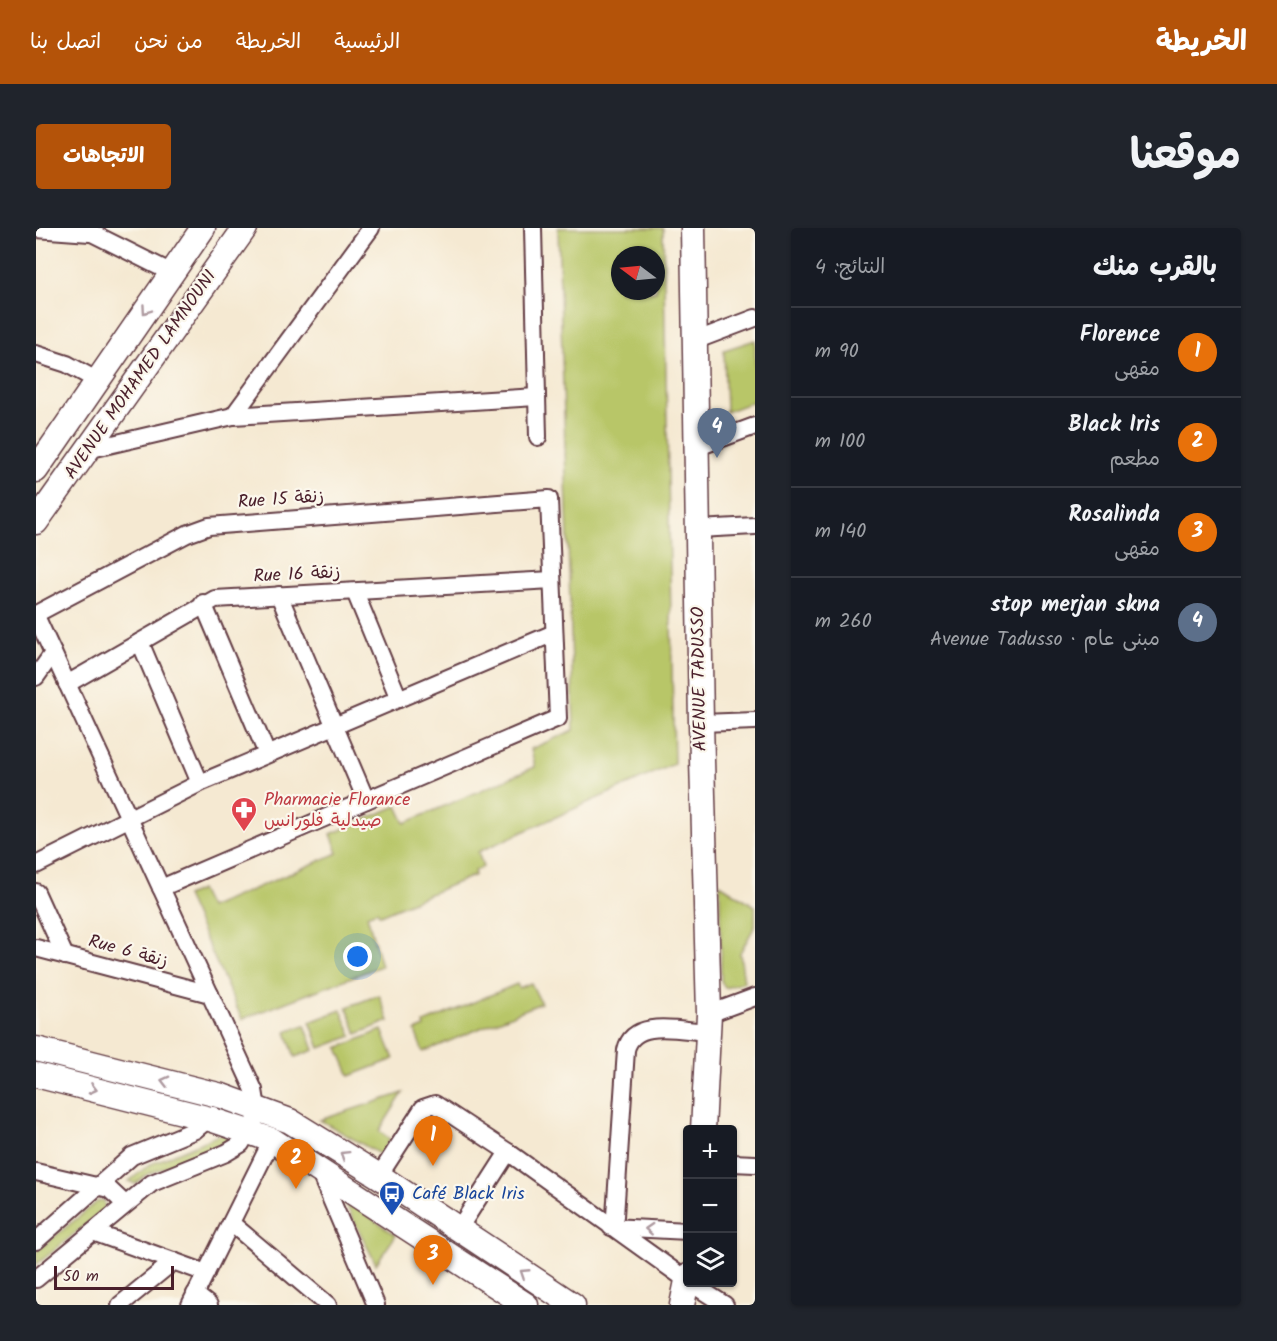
<!DOCTYPE html>
<html lang="ar">
<head>
<meta charset="utf-8">
<style>
  :root { --surface:#171b24; --page:#20242c; --text:#f1f3f6; --muted:#9ea1a6; --line:#363941; --accent:#b45309 }
  body { margin:0; font-family:Kalam,"Playpen Sans Arabic",sans-serif; background:var(--page); color:var(--text); direction:rtl }
  .controls { position:absolute; right:18px; bottom:18px; display:grid; overflow:hidden; border-radius:6px; box-shadow:0 2px 4px #0004 }
  .controls button { width:54px; height:54px; display:grid; place-items:center; padding:0; border:0; border-bottom:2px solid var(--line); background:var(--surface); color:var(--text); font:30px sans-serif }
  .compass { position:absolute; left:575px; top:18px; width:54px; height:54px; border-radius:50%; background:var(--surface); box-shadow:0 2px 4px #0004; rotate:286deg }
  .scale { position:absolute; left:18px; bottom:15px; width:120px; box-sizing:border-box; padding-left:6px; border:3px solid #4a1f2b; border-top:0; font-size:16px; line-height:21px; white-space:nowrap; color:#4a1f2b; -webkit-text-stroke:4px #fbf7ec; paint-order:stroke }
  .you { position:absolute; left:322px; top:729px; width:21px; height:21px; margin:-15px; border:4px solid #fff; border-radius:50%; background:#1a73e8; box-shadow:0 0 0 9px #1a73e833 }
  .badge { display:grid; place-items:center; width:39px; height:39px; border-radius:50%; background:var(--accent); color:#fff; font-size:20px; font-weight:700 }
  .pin { position:absolute; translate:-50% -50px; filter:drop-shadow(0 2px 3px #0008) }
  .pin::after { content:''; position:absolute; top:32px; width:21px; height:18px; background:inherit; clip-path:polygon(0 0,100% 0,50% 100%) }
  .list { margin:0; padding:0; list-style:none }
  h2 { display:flex; justify-content:space-between; align-items:center; height:78px; margin:0; padding:0 24px; font-size:26px }
  h2 small { font-size:20px; font-weight:400; color:var(--muted) }
  .list li { display:grid; grid-template-columns:39px 1fr auto; gap:18px; align-items:center; box-sizing:border-box; height:90px; padding:0 24px; border-top:2px solid var(--line) }
  .list b { display:block; font-size:22px; white-space:nowrap }
  .list p { margin:0; font-size:20px; white-space:nowrap; color:var(--muted) }
  .list em { font-size:20px; font-style:normal; color:var(--muted) }
  .icon { flex:none; width:33px; height:33px; fill:none; stroke:currentColor; stroke-width:2; stroke-linecap:round; stroke-linejoin:round }
  .map { position:relative; flex:none; width:719px; height:1077px; overflow:hidden; direction:ltr; border-radius:6px }
  header { display:flex; align-items:center; gap:36px; box-sizing:border-box; height:84px; padding:0 30px; background:var(--accent); color:#fff }
  header strong { font-size:28px }
  nav { display:flex; gap:33px; margin-inline-start:auto; font-size:21px }
  .intro { display:flex; align-items:center; justify-content:space-between; box-sizing:border-box; height:144px; padding:0 36px }
  h1 { margin:0; font-size:42px }
  .button { padding:15px 27px; border-radius:6px; background:var(--accent); color:#fff; font-size:21px; font-weight:700 }
  main { display:flex; gap:36px; padding:0 36px }
  aside { flex:1; background:var(--surface); border-radius:6px; box-shadow:0 2px 4px #0004 }
  .map>svg:first-child { display:block }
  .green { fill:#b8c668; stroke:#81724a; stroke-width:1.5; fill-rule:evenodd }
  .lines { fill:none; stroke-linecap:round; stroke-linejoin:round }
  .street-casing { stroke:#643d44; stroke-width:20 }
  .secondary-casing { stroke:#643d44; stroke-width:27 }
  .street { stroke:#fff; stroke-width:16 }
  .secondary { stroke:#fff; stroke-width:24 }
  .oneway { stroke:#ae9aa0 }
  .labels { text-anchor:middle; dominant-baseline:central; stroke-width:4.5; stroke-linejoin:round; paint-order:stroke }
  .street-label { font-size:18px; fill:#4a1f2b; stroke:#fbf7ec }
  .health-label { font-size:18px; fill:#be3a42; stroke:#fbf7ec; text-anchor:start }
  .transit-label { font-size:18px; fill:#164399; stroke:#fbf7ec; text-anchor:start }
</style>
</head>
<body>
<header>
<strong>الخريطة</strong>
<nav><a>الرئيسية</a><a>الخريطة</a><a>من نحن</a><a>اتصل بنا</a></nav>
</header>
<div class="intro"><h1>موقعنا</h1><a class="button">الاتجاهات</a></div>
<main>
<aside>
<h2>بالقرب منك<small>النتائج: 4</small></h2>
<ul class="list">
<li><span class="badge" style="background:#e8710a">1</span><div><b>Florence</b><p>مقهى</p></div><em>90 m</em></li>
<li><span class="badge" style="background:#e8710a">2</span><div><b>Black Iris</b><p>مطعم</p></div><em>100 m</em></li>
<li><span class="badge" style="background:#e8710a">3</span><div><b>Rosalinda</b><p>مقهى</p></div><em>140 m</em></li>
<li><span class="badge" style="background:#5c6f8a">4</span><div><b>stop merjan skna</b><p>مبنى عام · Avenue Tadusso</p></div><em>260 m</em></li>
</ul>
</aside>
<div class="map">
<svg width="719" height="1077" viewBox="0 0 719 1077">
  <rect width="100%" height="100%" fill="#fbf7ec"/>
  <filter id="ink" filterUnits="userSpaceOnUse"><feTurbulence type="fractalNoise" baseFrequency=".0167" numOctaves="2"/><feDisplacementMap in="SourceGraphic" scale="12" xChannelSelector="R" yChannelSelector="G"/><feConvolveMatrix kernelMatrix="1 2 1 2 8 2 1 2 1" color-interpolation-filters="sRGB"/></filter>
  <filter id="wash" filterUnits="userSpaceOnUse"><feTurbulence type="fractalNoise" baseFrequency=".008" numOctaves="4" result="noise"/><feDisplacementMap in="SourceGraphic" scale="24" xChannelSelector="R" yChannelSelector="G"/><feGaussianBlur stdDeviation="1.35" result="paint"/><feColorMatrix in="noise" values="0 0 0 0 0 0 0 0 0 0 0 0 0 0 0 0 0 1.4 0 .05"/><feComposite in="paint" operator="in"/></filter>
  <g filter="url(#wash)">
    <rect width="100%" height="100%" fill="#f5e9d2"/>
    <!-- green -->
    <g class="green">
      <path d="M522,0h105l11,536 -196,88 5,15 -9,4 1,4 -95,40 -3,-4 -10,4 14,51 -139,53 -56,-123 14,-6 9,18 129,-55 -7,-19 66,-28 8,17 130,-56 -4,-18 43,-19zM584,27h36v36h-36z"/>
      <polygon points="719,112 719,173 690,184 688,122"/>
      <polygon points="684,656 719,678 719,698 704,725 708,754 689,760 685,753"/>
      <polygon points="495,755 505,775 387,824 379,803 389,799 388,795 481,756 483,760"/>
      <polygon points="343,767 353,793 321,806 311,779"/>
      <polygon points="305,782 316,808 284,820 274,794"/>
      <polygon points="269,797 278,822 259,829 250,804"/>
      <polygon points="346,802 358,831 314,848 302,820"/>
      <polygon points="367,865 343,903 354,911 345,927 284,892"/>
      <polygon points="187,905 194,910 193,913 110,947 99,956 93,953 113,937"/>
      <polygon points="68,972 69,981 0,1037 0,1024 62,973"/>
      <polygon points="312,974 360,1007 340,1036 310,977"/>
    </g>
  </g>
  <g filter="url(#ink)">
    <g class="lines">
      <defs>
        <g id="street">
          <polyline points="46,0 136,45"/>
          <polyline points="497,0 502,209"/>
          <polyline points="0,1 54,5"/>
          <polyline points="661,112 719,90"/>
          <polyline points="0,126 31,136 62,153"/>
          <polyline points="197,188 335,0"/>
          <polyline points="662,219 719,198"/>
          <polyline points="51,222 197,188 500,169"/>
          <polyline points="662,301 719,298"/>
          <polyline points="319,364 363,471"/>
          <polyline points="243,367 330,572"/>
          <polyline points="167,375 231,526"/>
          <polyline points="0,386 151,306 173,298 513,271 522,490 125,660"/>
          <polyline points="0,388 218,862 221,880 218,894 205,916 190,925 116,955 0,1051"/>
          <polyline points="104,414 164,555"/>
          <polyline points="0,449 17,425"/>
          <polyline points="31,456 179,371 516,352"/>
          <polyline points="665,495 719,493"/>
          <polyline points="0,637 164,555 518,405"/>
          <polyline points="0,664 29,728"/>
          <polyline points="0,720 174,766"/>
          <polyline points="673,786 719,769"/>
          <polyline points="696,935 719,936"/>
          <polyline points="283,943 340,1077"/>
          <polyline points="0,944 73,961 89,976"/>
          <polyline points="343,948 387,880 399,876 472,924 652,1053"/>
          <polyline points="195,995 292,1077"/>
          <polyline points="422,1002 472,924"/>
          <path d="M652,1003l-77,-4 4,-11 11,-166c7,-33 57,-19 82,-18"/>
          <polyline points="57,1004 170,1045"/>
          <polyline points="0,1013 96,928 159,902 177,887"/>
          <polyline points="653,1054 689,1077"/>
          <polyline points="159,1066 173,1077"/>
          <polyline points="84,1077 138,1033"/>
          <polyline points="154,1077 236,912"/>
        </g>
        <g id="secondary">
          <polyline points="657,0 665,495 673,786 667,902"/>
          <polyline points="0,242 167,0"/>
          <polyline points="0,294 209,0"/>
          <polyline points="0,821 186,868 254,893 343,948 537,1077"/>
          <polyline points="0,847 174,891 236,912 490,1077"/>
          <polyline points="646,1077 652,1048"/>
        </g>
      </defs>
      <!-- street casing -->
      <use href="#street" class="street-casing"/>
      <!-- secondary casing -->
      <use href="#secondary" class="secondary-casing"/>
      <!-- street -->
      <use href="#street" class="street"/>
      <!-- secondary -->
      <use href="#secondary" class="secondary"/>
    </g>
    <!-- one-way arrows -->
    <defs><path id="oneway-chevron" d="M-2-3.5L2.5 0L-2 3.5" fill="none" stroke-width="1.6" stroke-linecap="round" stroke-linejoin="round" transform="scale(1.5)"/></defs>
    <g class="oneway">
      <use href="#oneway-chevron" transform="translate(110 82) rotate(125)"/>
      <use href="#oneway-chevron" transform="translate(129 853) rotate(-166)"/>
      <use href="#oneway-chevron" transform="translate(57 861) rotate(14)"/>
      <use href="#oneway-chevron" transform="translate(308 927) rotate(-148)"/>
      <use href="#oneway-chevron" transform="translate(613 1001) rotate(-177)"/>
      <use href="#oneway-chevron" transform="translate(488 1045) rotate(-147)"/>
    </g>
  </g>
  <!-- icons -->
  <defs>
    <symbol id="pharmacy-pin" viewBox="-11 -11 22 30"><path d="M0 17L-7.5 6A9.5 9.5 0 1 1 7.5 6Z" fill="#e0444e" stroke="#fbf7ec"/><path d="M-2-6h4v4h4v4h-4v4h-4v-4h-4v-4h4Z" fill="#fff"/></symbol>
    <symbol id="bus-pin" viewBox="-11 -11 22 30"><path d="M0 17L-7.5 6A9.5 9.5 0 1 1 7.5 6Z" fill="#1a4fb4" stroke="#fbf7ec"/><path d="M-5-6H5V4H4V6H2V4H-2V6H-4V4H-5ZM-3.5-4V0h7V-4ZM-3.5 1.2v1.5H-2V1.2ZM2 1.2v1.5H3.5V1.2Z" fill="#fff"/></symbol>
  </defs>
  <g fill-rule="evenodd">
    <use href="#pharmacy-pin" x="193" y="567" width="30" height="40"/>
    <use href="#bus-pin" x="341" y="951" width="30" height="40"/>
  </g>
  <g class="labels">
    <!-- street labels -->
    <g class="street-label">
      <text transform="translate(105 147) rotate(-55)">AVENUE MOHAMED LAMNOUNI</text>
      <text transform="translate(245 272) rotate(-4)">Rue 15 زنقة</text>
      <text transform="translate(261 347) rotate(-3)">Rue 16 زنقة</text>
      <text transform="translate(664 451) rotate(-91)">AVENUE TADUSSO</text>
      <text transform="translate(92 724) rotate(15)">Rue 6 زنقة</text>
    </g>
    <!-- health labels -->
    <g class="health-label">
      <text x="228" y="572">Pharmacie Florance<tspan x="228" dy="21">صيدلية فلورانس</tspan></text>
    </g>
    <!-- transit labels -->
    <g class="transit-label">
      <text x="376" y="966">Café Black Iris</text>
    </g>
  </g>
</svg>
<div class="controls">
<button>+</button>
<button>−</button>
<button><svg class="icon" aria-label="layers" viewBox="0 0 24 24"><path d="M12 4l9 5-9 5-9-5zM3 14l9 5 9-5"/></svg></button>
</div>
<svg class="compass" viewBox="-18 -18 36 36"><path d="M0-13l5 13h-10z" fill="#e53935"/><path d="M0 13l5-13h-10z" fill="#9ea1a6"/></svg>
<div class="scale">50 m</div>
<div class="you"></div>
<div class="pin badge" style="left:397px;top:938px;background:#e8710a">1</div>
<div class="pin badge" style="left:260px;top:961px;background:#e8710a">2</div>
<div class="pin badge" style="left:397px;top:1057px;background:#e8710a">3</div>
<div class="pin badge" style="left:681px;top:230px;background:#5c6f8a">4</div>
</div>
</main>
</body>
</html>
